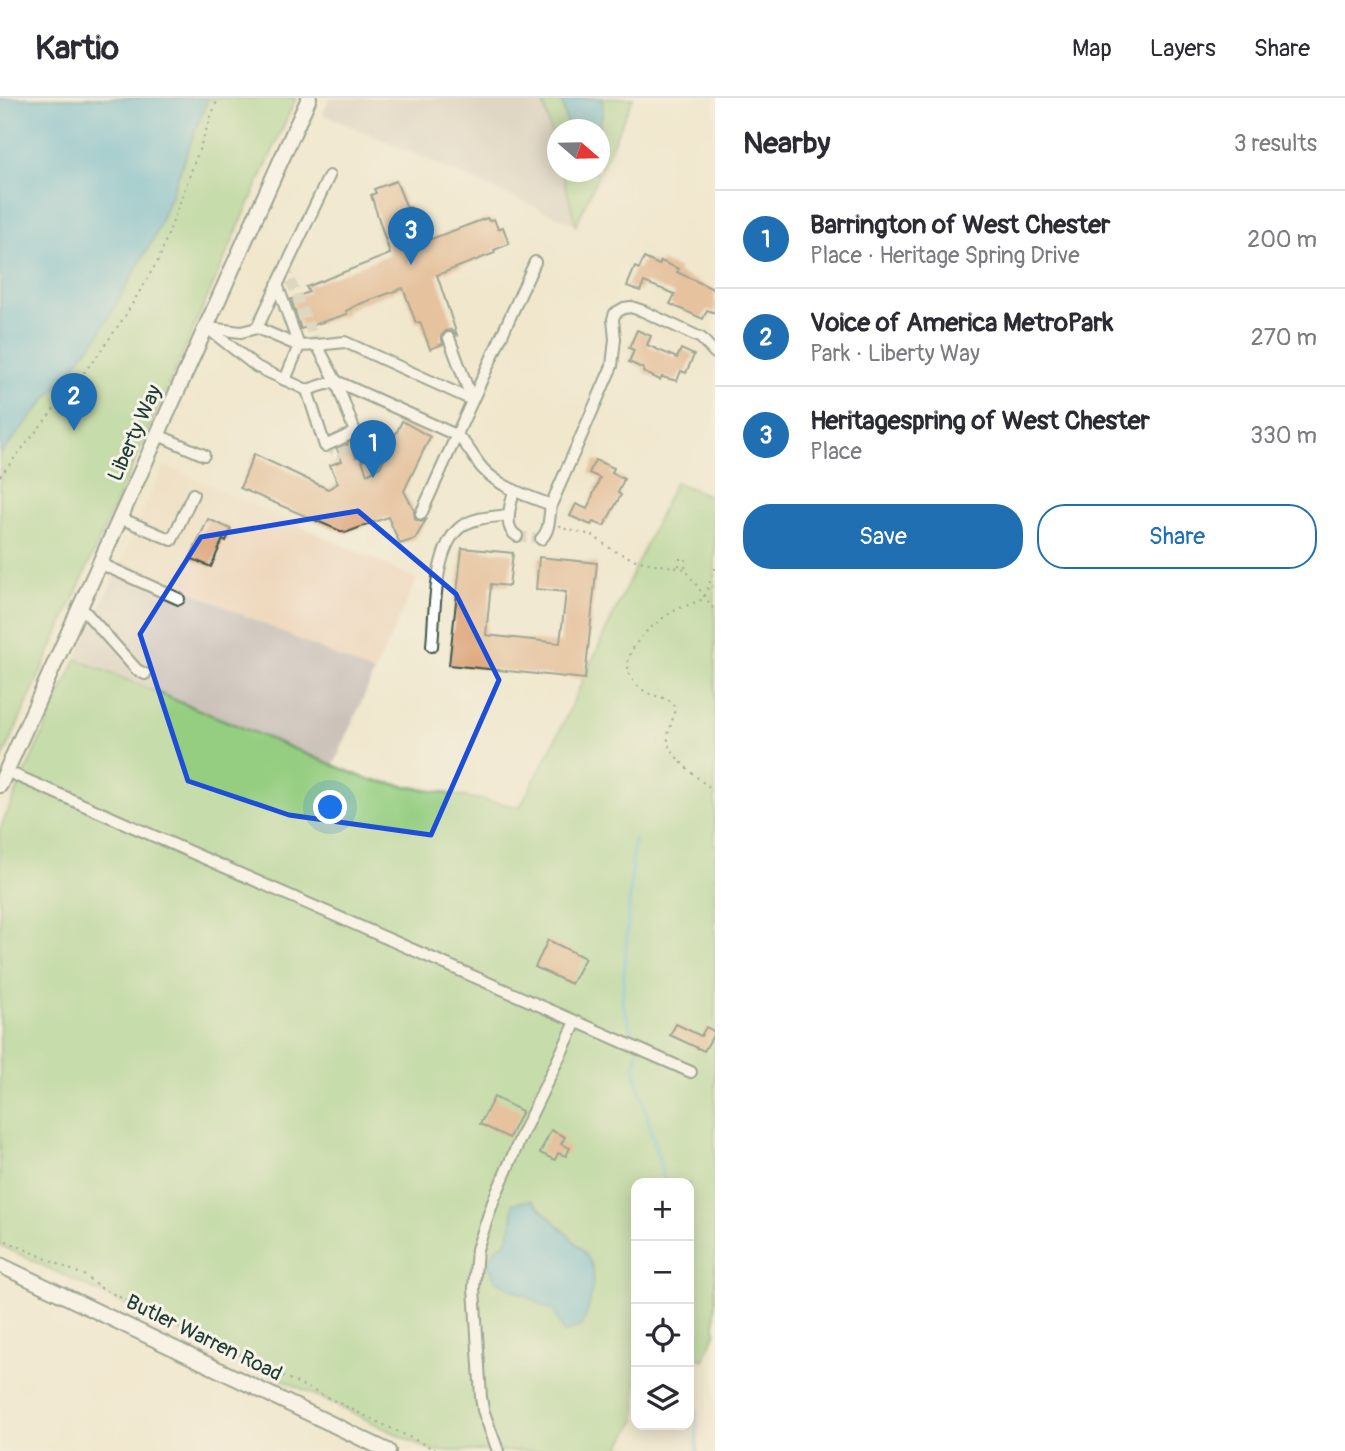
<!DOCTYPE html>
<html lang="en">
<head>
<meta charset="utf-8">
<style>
  :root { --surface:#fff; --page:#f7f7f7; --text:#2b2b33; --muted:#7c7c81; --line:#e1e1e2; --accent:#1f6fb2 }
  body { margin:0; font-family:Pangolin,sans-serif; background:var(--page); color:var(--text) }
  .controls { position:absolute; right:21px; bottom:21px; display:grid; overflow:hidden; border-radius:14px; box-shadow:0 4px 18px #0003 }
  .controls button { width:63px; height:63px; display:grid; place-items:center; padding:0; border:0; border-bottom:2px solid var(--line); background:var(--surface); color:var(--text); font:35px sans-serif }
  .compass { position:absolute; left:547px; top:21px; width:63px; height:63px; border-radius:50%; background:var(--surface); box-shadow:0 4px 18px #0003; rotate:110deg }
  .you { position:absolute; left:331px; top:710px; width:24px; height:24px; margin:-18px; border:5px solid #fff; border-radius:50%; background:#1a73e8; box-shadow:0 0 0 10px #1a73e833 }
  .badge { display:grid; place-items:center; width:46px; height:46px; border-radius:50%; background:var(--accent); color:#fff; font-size:23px; font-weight:700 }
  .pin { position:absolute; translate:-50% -58px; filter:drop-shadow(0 2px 4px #0008) }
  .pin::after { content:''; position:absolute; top:37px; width:24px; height:21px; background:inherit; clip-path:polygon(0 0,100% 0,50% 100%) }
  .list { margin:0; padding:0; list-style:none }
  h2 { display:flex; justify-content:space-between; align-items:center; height:91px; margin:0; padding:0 28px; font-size:30px }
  h2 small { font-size:23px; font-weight:400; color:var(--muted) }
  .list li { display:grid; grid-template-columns:46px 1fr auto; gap:21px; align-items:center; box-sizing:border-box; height:98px; padding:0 28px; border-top:2px solid var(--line) }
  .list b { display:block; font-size:26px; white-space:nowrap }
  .list p { margin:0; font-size:23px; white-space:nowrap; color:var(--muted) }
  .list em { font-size:23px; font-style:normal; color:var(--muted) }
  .actions { display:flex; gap:14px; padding:21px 28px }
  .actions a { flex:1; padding:16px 0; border:2px solid var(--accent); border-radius:28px; text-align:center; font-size:24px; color:var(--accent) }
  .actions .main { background:var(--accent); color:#fff }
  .icon { flex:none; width:38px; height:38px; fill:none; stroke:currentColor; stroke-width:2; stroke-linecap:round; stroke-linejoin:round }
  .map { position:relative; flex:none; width:715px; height:1353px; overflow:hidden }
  header { display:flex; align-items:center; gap:42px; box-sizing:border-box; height:98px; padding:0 35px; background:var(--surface); border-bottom:2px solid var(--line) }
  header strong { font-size:33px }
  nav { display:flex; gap:38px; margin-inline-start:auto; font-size:24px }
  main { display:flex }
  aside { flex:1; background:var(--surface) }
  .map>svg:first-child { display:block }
  .built { fill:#eed7bb }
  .industrial { fill:#ccc2b9 }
  .green { fill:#95ce81; stroke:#5a865a; stroke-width:2 }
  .water { fill:#51b0cf; stroke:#387682; stroke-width:2 }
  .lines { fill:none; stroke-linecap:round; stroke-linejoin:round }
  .stream { stroke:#51b0cf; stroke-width:3.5 }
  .building { fill:#d99565 }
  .minor-tunnel { stroke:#c6c5ae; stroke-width:10; stroke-dasharray:10 5; stroke-linecap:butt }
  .minor-casing { stroke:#3e564b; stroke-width:14 }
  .major-casing { stroke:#3e564b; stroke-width:18 }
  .path { stroke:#3e564b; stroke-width:2; stroke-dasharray:2 5; stroke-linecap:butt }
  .minor { stroke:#fff; stroke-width:10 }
  .major { stroke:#fff; stroke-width:14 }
  .marked { fill:none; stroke:#1d4ed8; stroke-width:5; stroke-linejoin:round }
  .labels { text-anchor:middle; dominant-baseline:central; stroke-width:6; stroke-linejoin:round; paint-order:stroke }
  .street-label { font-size:21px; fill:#1f3d34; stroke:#f7f3e8 }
</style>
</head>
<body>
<header>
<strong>Kartio</strong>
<nav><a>Map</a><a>Layers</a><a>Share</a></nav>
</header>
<main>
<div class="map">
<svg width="715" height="1353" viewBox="0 0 715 1353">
  <rect width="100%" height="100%" fill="#f7f3e8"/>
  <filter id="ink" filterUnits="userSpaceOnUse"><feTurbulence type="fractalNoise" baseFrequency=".0143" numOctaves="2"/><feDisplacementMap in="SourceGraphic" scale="14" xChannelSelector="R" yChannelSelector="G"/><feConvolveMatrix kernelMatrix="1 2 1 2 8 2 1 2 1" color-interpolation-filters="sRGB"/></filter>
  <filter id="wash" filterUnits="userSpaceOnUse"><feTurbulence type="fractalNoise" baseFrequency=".00686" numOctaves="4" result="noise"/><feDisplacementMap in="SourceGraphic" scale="28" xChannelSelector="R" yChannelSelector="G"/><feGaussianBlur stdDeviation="1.57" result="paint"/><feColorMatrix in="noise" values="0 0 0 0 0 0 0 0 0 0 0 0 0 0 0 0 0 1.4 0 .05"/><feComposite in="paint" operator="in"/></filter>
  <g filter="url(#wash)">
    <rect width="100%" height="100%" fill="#f0e7cd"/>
    <!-- built -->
    <polygon class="built" points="164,367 417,481 374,575 122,463"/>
    <!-- industrial -->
    <g class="industrial">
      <polygon points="330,0 542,0 557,57 558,74 562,74 576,127 323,16"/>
      <polygon points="122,463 374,575 334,667 76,561"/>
    </g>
    <!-- green -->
    <g class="green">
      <polygon points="0,0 296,0 0,666"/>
      <polygon points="542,0 633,0 576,127 562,74 600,74 600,32 558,32 557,57"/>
      <polygon points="675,384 715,400 715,1236 704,1262 689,1256 689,1085 636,1085 636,1322 617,1353 432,1353 0,1147 0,731 76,561 367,681 520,709 551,651"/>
    </g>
    <!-- water -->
    <g class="water">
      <polygon points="0,0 208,0 155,138 97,240 0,357"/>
      <polygon points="561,0 602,0 603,13 599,31 568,31"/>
      <path d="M532,1102c14,15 55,49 60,66 4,12 -4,49 -10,60l-18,7 -10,-22 -59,-31 -7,-17 8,-15 10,-5 6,-17 1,-23z"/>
    </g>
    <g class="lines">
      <!-- stream -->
      <g class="stream">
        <polyline points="634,741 622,903 636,947"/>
        <polyline points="637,954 635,973 665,1085"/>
        <polyline points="689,1238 695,1251 689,1275"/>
        <polyline points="689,1287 696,1313 697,1353"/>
      </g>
    </g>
    <g id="blocks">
      <!-- building -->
      <g class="building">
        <polygon points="396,83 407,110 410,109 423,144 487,120 489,123 494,121 498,131 503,129 509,146 494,152 495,155 437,177 457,237 451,232 446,233 441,238 443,246 430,251 420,224 416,225 403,190 357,207 346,213 347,216 301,231 291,201 309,194 306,189 390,156 371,97 376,95 374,91"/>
        <polygon points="644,160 659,167 661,163 679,171 677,174 715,192 715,215 707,212 703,221 670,206 675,196 644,184 640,193 627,188 635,169 639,171"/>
        <polygon points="637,232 651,238 647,247 677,260 681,251 694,257 686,275 681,273 677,283 662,279 660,282 643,274 644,271 629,264 634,252 629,250"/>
        <polygon points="402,323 430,339 404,393 414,412 415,421 421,424 426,422 415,441 400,446 388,419 345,435 240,390 254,356 328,391 338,385 330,367 342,363 337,351 351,345 356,359 360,357 367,376 380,369"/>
        <polygon points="595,362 614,370 612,375 624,381 618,395 621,397 604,428 593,424 591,427 570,418 576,406 587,411 600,380 589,375"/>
        <polygon points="208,421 231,431 226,443 223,441 211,469 190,460"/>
        <polygon points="462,450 513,455 509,488 491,486 486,537 560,545 566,494 536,491 539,459 597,465 585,581 449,567"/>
        <polygon points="548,842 585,860 571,886 535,869"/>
        <polygon points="676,926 701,938 706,929 715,934 704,953 670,937"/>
        <polygon points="494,999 522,1013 509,1040 480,1026"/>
        <polygon points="551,1032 565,1039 561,1046 570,1050 566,1058 558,1055 555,1062 540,1055"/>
      </g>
    </g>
  </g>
  <g filter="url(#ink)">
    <use href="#blocks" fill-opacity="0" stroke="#3e564b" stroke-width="2"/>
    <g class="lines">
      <!-- minor-tunnel -->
      <g class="minor-tunnel">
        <polyline points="285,169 317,247"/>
        <polyline points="325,348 339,355 353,350 355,334"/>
        <polyline points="517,438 541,441"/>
      </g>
      <defs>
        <g id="minor">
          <polyline points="277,186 299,248 285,282"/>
          <path d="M206,229l51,40 50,23 29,-9 120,54c13,10 17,23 27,34 18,19 45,27 68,36"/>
          <polyline points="208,230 241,234 257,230 299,248 317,247 336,283 355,334 325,348 307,292"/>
          <polyline points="257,230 329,78"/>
          <polyline points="449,240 472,302"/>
          <polyline points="317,247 345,244 472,302"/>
          <polyline points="158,337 204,357"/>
          <path d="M514,392c-3,15 -12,37 3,46"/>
          <polyline points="421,416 535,164"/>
          <polyline points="120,420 172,442 193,396"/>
          <path d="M541,441c9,-8 8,-22 10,-34l61,-139 3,-27 -2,-20 2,-6 9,-5 7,-1 12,4 58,27 14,15"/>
          <polyline points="99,465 179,501"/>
          <polyline points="80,508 137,572 145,576"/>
          <path d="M432,548c3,-31 1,-100 30,-120 14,-9 30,-9 47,-11"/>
          <polyline points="6,673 691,974"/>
          <polyline points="498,1353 483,1312 481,1299 474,1190 477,1151 494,1101 523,1034 576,924"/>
        </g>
        <g id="major">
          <polyline points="0,687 309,0"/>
          <polyline points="0,1167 388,1353"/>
        </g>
      </defs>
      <!-- minor casing -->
      <use href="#minor" class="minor-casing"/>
      <!-- major casing -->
      <use href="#major" class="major-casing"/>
      <!-- path -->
      <g class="path">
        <polyline points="0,378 98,257 125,218 159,161 218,0"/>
        <polyline points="560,427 561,430 592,437 614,453 638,463 685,471 715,513"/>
        <polyline points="679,468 679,461 686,461 685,471"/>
        <path d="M715,470l-11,30c-9,6 -20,7 -30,13 -26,15 -69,52 -31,79 9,7 21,6 30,13 5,13 -7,25 -5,39 1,12 35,43 47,48"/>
        <polyline points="0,1140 85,1178 101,1190 438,1353"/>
      </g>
      <!-- minor -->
      <use href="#minor" class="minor"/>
      <!-- major -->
      <use href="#major" class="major"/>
    </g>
  </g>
  <!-- marked area -->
  <path d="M0 0H715V1353H0ZM358,413l98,83 43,86 -68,155 -142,-20 -101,-34 -48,-147 61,-97z" fill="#f0e7cd" fill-opacity=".55" fill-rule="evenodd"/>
  <path class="marked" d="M358,413l98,83 43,86 -68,155 -142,-20 -101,-34 -48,-147 61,-97z"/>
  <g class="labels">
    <!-- street labels -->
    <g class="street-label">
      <text transform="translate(135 335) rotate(-66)">Liberty Way</text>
      <text transform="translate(204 1240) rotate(26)">Butler Warren Road</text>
    </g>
  </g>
</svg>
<div class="controls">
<button>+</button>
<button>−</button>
<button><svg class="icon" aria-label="locate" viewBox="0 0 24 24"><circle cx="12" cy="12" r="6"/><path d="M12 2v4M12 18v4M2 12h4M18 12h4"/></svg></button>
<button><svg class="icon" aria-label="layers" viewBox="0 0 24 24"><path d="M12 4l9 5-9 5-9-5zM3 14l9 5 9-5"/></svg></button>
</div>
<svg class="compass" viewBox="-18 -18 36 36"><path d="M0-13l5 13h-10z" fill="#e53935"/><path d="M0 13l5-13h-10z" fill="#7c7c81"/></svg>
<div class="you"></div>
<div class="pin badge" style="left:373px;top:380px">1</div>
<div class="pin badge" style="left:74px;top:333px">2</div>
<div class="pin badge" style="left:411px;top:167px">3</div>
</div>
<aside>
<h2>Nearby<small>3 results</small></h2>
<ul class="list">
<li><span class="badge">1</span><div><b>Barrington of West Chester</b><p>Place · Heritage Spring Drive</p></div><em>200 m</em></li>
<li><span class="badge">2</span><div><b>Voice of America MetroPark</b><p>Park · Liberty Way</p></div><em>270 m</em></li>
<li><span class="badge">3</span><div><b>Heritagespring of West Chester</b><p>Place</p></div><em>330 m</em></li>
</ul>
<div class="actions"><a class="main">Save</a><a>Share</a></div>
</aside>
</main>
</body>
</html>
